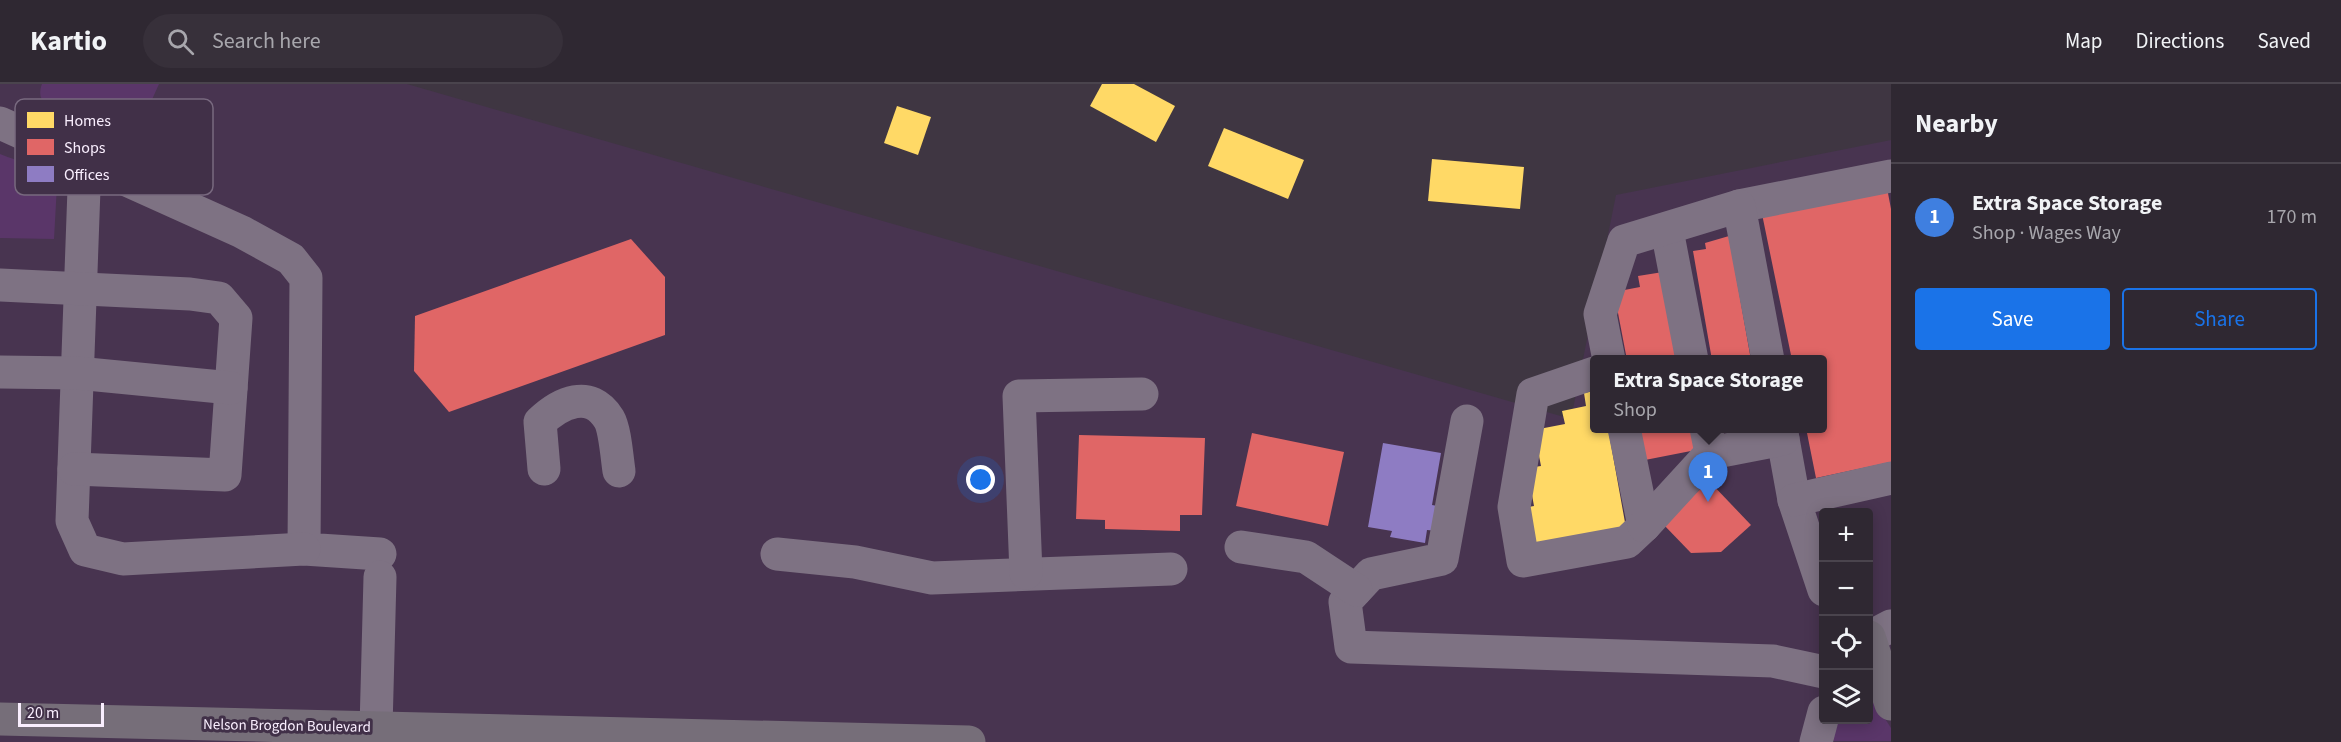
<!DOCTYPE html>
<html lang="en">
<head>
<meta charset="utf-8">
<style>
  :root { --surface:#2f2832; --page:#37303a; --text:#f1f3f6; --muted:#a7a6ac; --line:#4a444d; --accent:#1a73e8 }
  body { margin:0; font-family:"Source Sans 3",sans-serif; background:var(--page); color:var(--text) }
  .controls { position:absolute; right:18px; bottom:18px; display:grid; overflow:hidden; border-radius:6px; box-shadow:0 3px 15px #0003 }
  .controls button { width:54px; height:54px; display:grid; place-items:center; padding:0; border:0; border-bottom:2px solid var(--line); background:var(--surface); color:var(--text); font:30px sans-serif }
  .scale { position:absolute; left:18px; bottom:15px; width:86px; box-sizing:border-box; padding-left:6px; border:3px solid #f9eefe; border-top:0; font-size:16px; line-height:21px; white-space:nowrap; color:#f9eefe; -webkit-text-stroke:4px #413048; paint-order:stroke }
  .you { position:absolute; left:981px; top:396px; width:21px; height:21px; margin:-15px; border:4px solid #fff; border-radius:50%; background:#1a73e8; box-shadow:0 0 0 9px #1a73e833 }
  .badge { display:grid; place-items:center; width:39px; height:39px; border-radius:50%; background:var(--accent); color:#fff; font-size:20px; font-weight:700 }
  .pin { position:absolute; translate:-50% -50px; filter:drop-shadow(0 2px 3px #0008) }
  .pin::after { content:''; position:absolute; top:32px; width:21px; height:18px; background:inherit; clip-path:polygon(0 0,100% 0,50% 100%) }
  .popup { position:absolute; left:1590px; top:271px; width:237px; height:78px; box-sizing:border-box; display:grid; place-content:center; border-radius:6px; background:var(--surface); filter:drop-shadow(0 2px 4px #0005); font-size:20px; white-space:nowrap; color:var(--muted) }
  .popup b { font-size:22px; color:var(--text) }
  .popup::after { content:''; position:absolute; left:50%; top:100%; margin-left:-12px; border:12px solid transparent; border-top-color:var(--surface) }
  .list { margin:0; padding:0; list-style:none }
  h2 { display:flex; justify-content:space-between; align-items:center; height:78px; margin:0; padding:0 24px; font-size:26px }
  h2 small { font-size:20px; font-weight:400; color:var(--muted) }
  .list li { display:grid; grid-template-columns:39px 1fr auto; gap:18px; align-items:center; box-sizing:border-box; height:108px; padding:0 24px; border-top:2px solid var(--line) }
  .list b { display:block; font-size:22px; white-space:nowrap }
  .list p { margin:0; font-size:20px; white-space:nowrap; color:var(--muted) }
  .list em { font-size:20px; font-style:normal; color:var(--muted) }
  .actions { display:flex; gap:12px; padding:18px 24px }
  .actions a { flex:1; padding:14px 0; border:2px solid var(--accent); border-radius:6px; text-align:center; font-size:21px; color:var(--accent) }
  .actions .main { background:var(--accent); color:#fff }
  .icon { flex:none; width:33px; height:33px; fill:none; stroke:currentColor; stroke-width:2; stroke-linecap:round; stroke-linejoin:round }
  .map { position:relative; flex:none; width:1891px; height:658px; overflow:hidden }
  header { display:flex; align-items:center; gap:36px; box-sizing:border-box; height:84px; padding:0 30px; background:var(--surface); border-bottom:2px solid var(--line) }
  header strong { font-size:28px }
  nav { display:flex; gap:33px; margin-inline-start:auto; font-size:21px }
  .search { width:420px; height:54px; background:var(--page); display:flex; align-items:center; gap:15px; box-sizing:border-box; padding:0 21px; border-radius:33px; color:var(--muted); font-size:22px }
  main { display:flex }
  aside { flex:1; background:var(--surface) }
  .map>svg:first-child { display:block }
  .built { fill:#483450; fill-rule:evenodd }
  .green { fill:#5a3669 }
  .homes { fill:#ffd966 }
  .shops { fill:#e06666 }
  .offices { fill:#8e7cc3 }
  .lines { fill:none; stroke-linecap:round; stroke-linejoin:round }
  .minor { stroke:#7e7283; stroke-width:33 }
  .highway { stroke:#766e79; stroke-width:33 }
  .labels { text-anchor:middle; dominant-baseline:central; stroke-width:6; stroke-linejoin:round; paint-order:stroke }
  .street-label { font-size:15px; fill:#f9eefe; stroke:#413048 }
  .key { fill:#413048; stroke:#78697f; stroke-width:1.5 }
  .key-label { font-size:16px; fill:#f9eefe }
</style>
</head>
<body>
<header>
<strong>Kartio</strong>
<div class="search"><svg class="icon" aria-label="search" viewBox="0 0 24 24"><circle cx="10" cy="10" r="6"/><path d="M15 15l6 6"/></svg>Search here</div>
<nav><a>Map</a><a>Directions</a><a>Saved</a></nav>
</header>
<main>
<div class="map">
<svg width="1891" height="658" viewBox="0 0 1891 658">
  <rect width="100%" height="100%" fill="#3f3642"/>
  <!-- built -->
  <path class="built" d="M0,0h407l1164,335 45,-224 275,-55v602h-1891zM1594,276h228v68h-228zM1824,428h44v208h-44z"/>
  <!-- green -->
  <g class="green">
    <path d="M42,0h117l-23,51 -83,-24c-10,-8 -16,-14 -11,-27z"/>
    <path d="M0,70c20,8 43,13 57,31l-3,54 -54,-1z"/>
    <polygon points="1869,610 1891,644 1891,657 1834,657 1831,654 1834,636 1868,636"/>
  </g>
  <!-- homes -->
  <g class="homes">
    <polygon points="1102,0 1134,0 1175,22 1156,58 1090,22"/>
    <polygon points="897,22 931,33 918,71 884,59"/>
    <polygon points="1224,44 1304,76 1288,115 1208,82"/>
    <polygon points="1432,75 1524,83 1520,125 1428,117"/>
    <polygon points="1594,307 1594,344 1608,344 1626,444 1529,462 1522,424 1534,422 1527,384 1541,382 1534,346 1565,340 1562,327 1586,322 1584,309"/>
  </g>
  <!-- shops -->
  <g class="shops">
    <polygon points="1887,104 1891,125 1891,378 1816,394 1806,344 1822,344 1822,276 1792,276 1762,130"/>
    <polygon points="1729,152 1751,276 1712,276 1693,167 1706,165 1705,159"/>
    <polygon points="631,155 665,193 665,251 449,328 414,287 415,232"/>
    <polygon points="1663,188 1679,276 1627,276 1614,208 1640,203 1638,192"/>
    <polygon points="1639,344 1692,344 1696,366 1645,376"/>
    <polygon points="1252,349 1344,368 1328,442 1236,422"/>
    <polygon points="1079,351 1205,354 1202,431 1180,431 1180,447 1105,445 1105,436 1076,435"/>
    <polygon points="1709,397 1751,441 1721,468 1691,469 1663,440"/>
  </g>
  <!-- offices -->
  <polygon class="offices" points="1383,359 1441,369 1432,421 1443,423 1439,447 1427,446 1425,459 1390,453 1392,447 1368,443"/>
  <g class="lines">
    <!-- minor -->
    <g class="minor">
      <polyline points="0,39 242,148 291,175 306,194 304,465 380,470"/>
      <polyline points="85,77 72,437 85,466 123,475 304,465"/>
      <polyline points="1739,122 1891,92"/>
      <polyline points="1667,146 1692,276"/>
      <polyline points="0,201 190,210 219,214 236,234 225,391 74,385"/>
      <polyline points="1609,276 1600,230 1624,157 1739,122 1768,276"/>
      <polyline points="0,288 77,289 231,304"/>
      <polyline points="1594,289 1533,310 1514,423 1523,477 1627,458 1644,442 1624,344"/>
      <polyline points="1467,337 1442,475 1371,490 1345,518 1351,563 1773,577 1824,588"/>
      <polyline points="1781,344 1794,416 1824,506"/>
      <polyline points="1711,369 1783,355"/>
      <path d="M544,385l-4,-47c20,-19 50,-34 69,-3 6,10 8,39 10,52"/>
      <polyline points="1794,416 1891,394"/>
      <polyline points="1644,442 1711,369 1706,344"/>
      <polyline points="1241,463 1306,473 1356,506"/>
      <polyline points="777,470 855,478 932,494 1171,485"/>
      <polyline points="1026,489 1019,312 1142,310"/>
      <polyline points="1868,554 1891,542"/>
      <polyline points="372,658 376,644 380,493"/>
      <polyline points="1816,658 1824,628"/>
    </g>
    <!-- highway -->
    <g class="highway">
      <polyline points="1869,553 1891,620"/>
      <polyline points="0,635 969,658"/>
    </g>
  </g>
  <g class="labels">
    <!-- street labels -->
    <g class="street-label">
      <text transform="translate(287 642) rotate(1)">Nelson Brogdon Boulevard</text>
    </g>
  </g>
  <!-- legend -->
  <rect x="15" y="15" width="198" height="96" rx="9" class="key"/>
  <rect x="27" y="28" width="27" height="16" fill="#ffd966"/>
  <rect x="27" y="55" width="27" height="16" fill="#e06666"/>
  <rect x="27" y="82" width="27" height="16" fill="#8e7cc3"/>
  <g class="key-label">
    <text x="64" y="42">Homes</text>
    <text x="64" y="69">Shops</text>
    <text x="64" y="96">Offices</text>
  </g>
</svg>
<div class="controls">
<button>+</button>
<button>−</button>
<button><svg class="icon" aria-label="locate" viewBox="0 0 24 24"><circle cx="12" cy="12" r="6"/><path d="M12 2v4M12 18v4M2 12h4M18 12h4"/></svg></button>
<button><svg class="icon" aria-label="layers" viewBox="0 0 24 24"><path d="M12 4l9 5-9 5-9-5zM3 14l9 5 9-5"/></svg></button>
</div>
<div class="scale">20 m</div>
<div class="you"></div>
<div class="pin badge" style="left:1708px;top:418px;background:#3f7fe0">1</div>
<div class="popup"><b>Extra Space Storage</b>Shop</div>
</div>
<aside>
<h2>Nearby<small></small></h2>
<ul class="list">
<li><span class="badge" style="background:#3f7fe0">1</span><div><b>Extra Space Storage</b><p>Shop · Wages Way</p></div><em>170 m</em></li>
</ul>
<div class="actions"><a class="main">Save</a><a>Share</a></div>
</aside>
</main>
</body>
</html>
